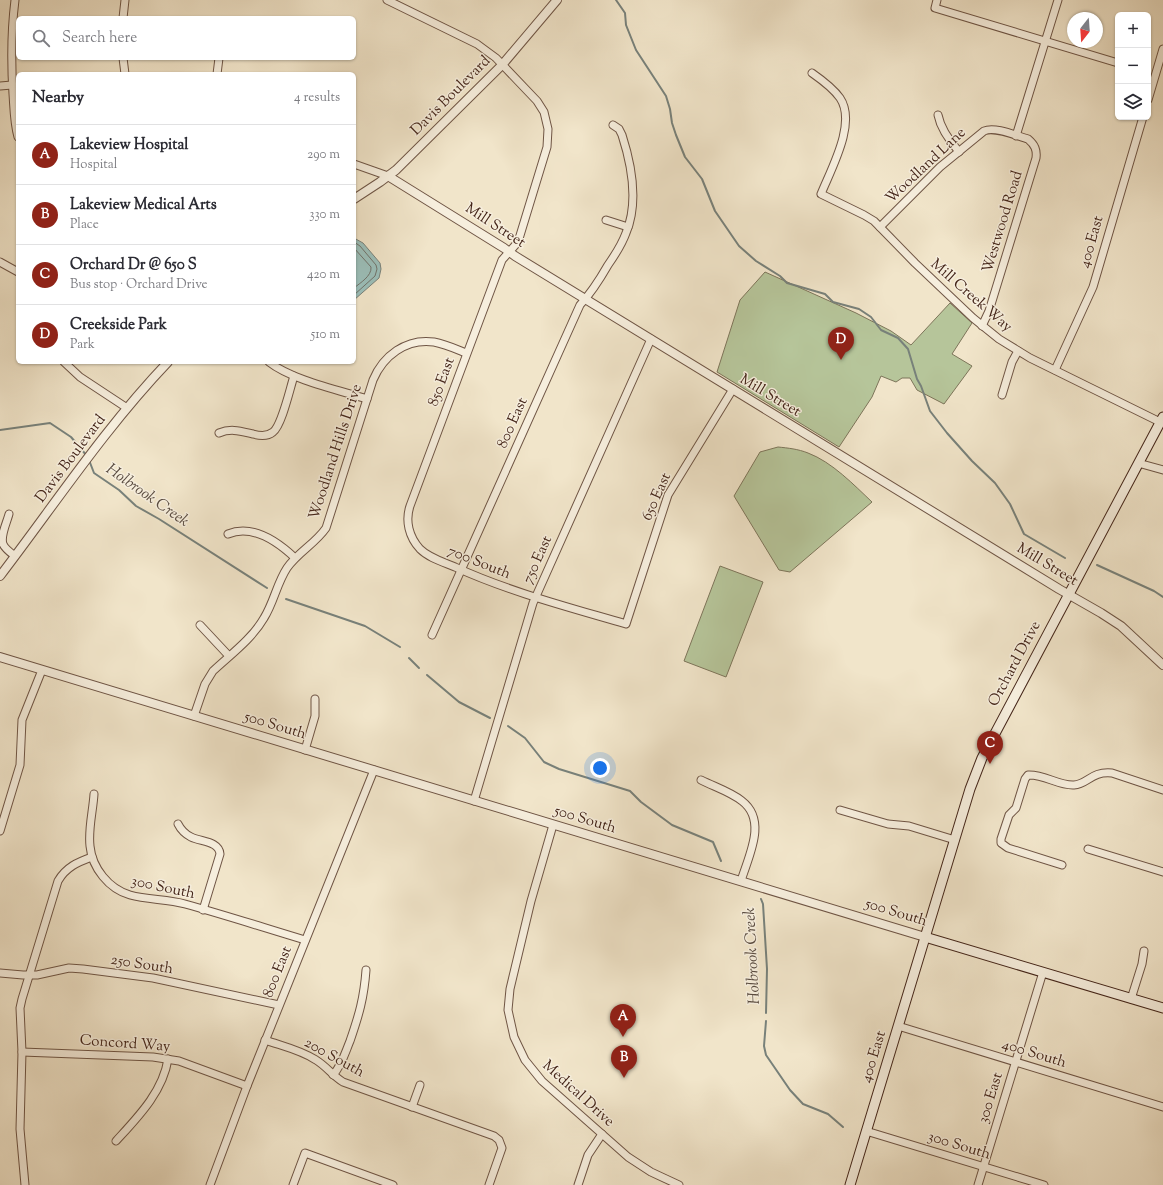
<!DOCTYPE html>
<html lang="en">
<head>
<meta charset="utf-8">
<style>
  :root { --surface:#fff; --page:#f7f7f7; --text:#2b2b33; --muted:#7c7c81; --line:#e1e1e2; --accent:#8f2418 }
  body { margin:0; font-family:"Sorts Mill Goudy",serif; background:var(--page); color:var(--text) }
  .controls { position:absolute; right:12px; top:12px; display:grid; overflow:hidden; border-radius:6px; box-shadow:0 1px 3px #0004 }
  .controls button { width:36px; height:36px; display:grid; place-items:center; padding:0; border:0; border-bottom:1px solid var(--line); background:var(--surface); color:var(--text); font:20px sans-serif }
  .compass { position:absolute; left:1067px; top:12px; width:36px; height:36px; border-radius:50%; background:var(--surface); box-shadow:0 1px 3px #0004; rotate:197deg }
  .you { position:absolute; left:600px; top:768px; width:14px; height:14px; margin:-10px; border:3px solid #fff; border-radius:50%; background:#1a73e8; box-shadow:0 0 0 6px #1a73e833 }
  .badge { display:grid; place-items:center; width:26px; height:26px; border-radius:50%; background:var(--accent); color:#fff; font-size:13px; font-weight:700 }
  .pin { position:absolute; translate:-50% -33px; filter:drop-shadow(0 1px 2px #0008) }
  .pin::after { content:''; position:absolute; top:21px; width:14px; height:12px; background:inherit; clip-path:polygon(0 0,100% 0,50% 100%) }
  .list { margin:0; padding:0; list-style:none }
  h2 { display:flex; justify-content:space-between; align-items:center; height:52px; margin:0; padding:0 16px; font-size:17px }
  h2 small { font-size:13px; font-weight:400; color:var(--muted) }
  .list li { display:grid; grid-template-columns:26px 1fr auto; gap:12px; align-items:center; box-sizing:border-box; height:60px; padding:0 16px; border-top:1px solid var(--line) }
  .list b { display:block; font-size:15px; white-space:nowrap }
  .list p { margin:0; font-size:13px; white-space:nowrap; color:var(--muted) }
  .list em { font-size:13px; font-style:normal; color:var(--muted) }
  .icon { flex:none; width:22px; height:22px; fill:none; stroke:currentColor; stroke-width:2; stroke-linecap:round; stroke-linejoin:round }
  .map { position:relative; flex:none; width:1163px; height:1185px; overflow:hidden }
  .search { position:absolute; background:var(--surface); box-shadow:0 1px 3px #0004; left:16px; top:16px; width:340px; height:44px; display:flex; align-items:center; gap:10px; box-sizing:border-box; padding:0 14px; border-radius:6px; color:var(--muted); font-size:15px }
  .panel { position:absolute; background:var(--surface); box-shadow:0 1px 3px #0004; left:16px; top:72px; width:340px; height:292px; border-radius:6px }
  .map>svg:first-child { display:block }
  .green { fill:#b6c59a; stroke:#7d755a }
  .water { fill:#9bbfba; stroke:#78817a }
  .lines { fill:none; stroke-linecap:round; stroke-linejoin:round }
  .shore { stroke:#70726a; stroke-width:1 }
  .stream { stroke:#78817a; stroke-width:2 }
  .minor-casing { stroke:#6f5545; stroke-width:9 }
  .tertiary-casing { stroke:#6f5545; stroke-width:10 }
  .secondary-casing { stroke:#442519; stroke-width:11 }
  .minor { stroke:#f6eedd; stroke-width:7 }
  .tertiary { stroke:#f6eedd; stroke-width:8 }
  .secondary { stroke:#f6eedd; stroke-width:9 }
  .labels { text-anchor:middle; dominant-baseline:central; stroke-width:3; stroke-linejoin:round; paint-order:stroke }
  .street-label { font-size:15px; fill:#442519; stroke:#f6eedd }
  .water-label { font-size:16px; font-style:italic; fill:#5a4c41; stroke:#f6eedd }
</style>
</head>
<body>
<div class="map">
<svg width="1163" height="1185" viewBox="0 0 1163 1185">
  <rect width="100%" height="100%" fill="#f1e5ca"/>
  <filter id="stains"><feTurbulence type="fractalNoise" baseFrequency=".005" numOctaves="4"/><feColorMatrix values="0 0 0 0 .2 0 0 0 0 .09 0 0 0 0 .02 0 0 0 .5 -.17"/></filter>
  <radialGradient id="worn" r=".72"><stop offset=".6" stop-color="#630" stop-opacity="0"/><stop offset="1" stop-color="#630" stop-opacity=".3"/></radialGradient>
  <!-- green -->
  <g class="green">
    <polygon points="765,272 856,313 891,331 911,345 950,303 972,323 952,354 972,366 944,404 917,390 910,378 902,378 896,382 881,376 872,397 839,447 717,372 740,300"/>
    <path d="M778,447c10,1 20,2 30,6 24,9 46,32 64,49l-82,70 -11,-2 -45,-74 26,-44z"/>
    <polygon points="720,566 763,582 726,677 684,661"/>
  </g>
  <!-- water -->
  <polygon class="water" points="354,238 363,243 380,263 381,269 379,278 354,300"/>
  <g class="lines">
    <!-- shore -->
    <g class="shore">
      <polyline points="354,242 360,246 376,265 377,269 375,276 354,295"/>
      <path d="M354,248l17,19c1,9 -11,16 -17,21"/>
    </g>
    <!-- stream -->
    <g class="stream">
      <polyline points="616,0 625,13 626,25 636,50 666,96 670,109 672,123 676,135 685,157 702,179 715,211 739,246 756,261 780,276 787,283 825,294 833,302 859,309 871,317 881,330 898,338 908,349 917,379 921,386 930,411 947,433 972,461 995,483 1010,504 1024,534 1065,558"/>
      <polyline points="0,430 50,423 71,437 87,456"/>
      <polyline points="89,460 94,473 119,490 136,506 159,519 267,588"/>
      <polyline points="1097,565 1154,591 1163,597"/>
      <polyline points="286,599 365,626 400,647"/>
      <polyline points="409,658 419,668"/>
      <polyline points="427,675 459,702 490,718"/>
      <polyline points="508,726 525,738 544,762 559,769 630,791 641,802 672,825 713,842 721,861"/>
      <polyline points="761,899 763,904 767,969 766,1013"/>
      <polyline points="766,1021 764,1046 766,1055 790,1090 803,1104 828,1114 843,1127"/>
    </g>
    <defs>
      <g id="minor">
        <path d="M15,0c-4,32 -4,62 -2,94 1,14 1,29 5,43"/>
        <path d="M387,0l90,44 19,14 41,43 7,11 4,17 -1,18 -29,95 -16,18 -92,246c-5,15 -1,31 10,43 9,9 23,13 35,18 55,25 113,40 171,57l42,-129 65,-106"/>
        <polyline points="937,0 935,8 1118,63"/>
        <polyline points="123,18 125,0"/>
        <polyline points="123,58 125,74"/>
        <path d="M812,73c10,7 21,15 28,25 17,25 -9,71 -19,96l43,21 10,6 41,42 58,55 26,21 31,19 130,64"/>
        <polyline points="217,74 219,58"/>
        <polyline points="0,86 12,85"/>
        <polyline points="1148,100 1163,49"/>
        <path d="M938,115c3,15 12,25 21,37"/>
        <polyline points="1016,136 1058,0"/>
        <polyline points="354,164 388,176"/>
        <polyline points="606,220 628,227"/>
        <path d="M880,227l60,-60 44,-36c11,-5 33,5 44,8 7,6 9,11 8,19l-47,153 -7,15"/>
        <polyline points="0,262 18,272"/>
        <polyline points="64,362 80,377 127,408"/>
        <path d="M269,362c23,18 69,28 98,37"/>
        <polyline points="1055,370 1093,287 1143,117"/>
        <polyline points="1002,395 1012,362 1018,351"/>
        <path d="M219,433c12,-5 21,-2 34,1 7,2 14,3 20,-2 9,-7 17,-44 21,-56"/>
        <polyline points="1138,463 1163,470"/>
        <path d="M9,514c-2,8 -9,22 -6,30 2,5 8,9 12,12"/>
        <path d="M228,534c24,-10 50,8 67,24"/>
        <polyline points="200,625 229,656"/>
        <path d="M432,635l148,-330c12,-13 20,-26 28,-40 7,-10 14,-21 18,-32 13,-31 6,-67 -4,-98l-3,-6 -6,-4"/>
        <path d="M194,716l11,-32 8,-13c17,-16 39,-32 51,-53 10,-16 13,-35 23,-50 11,-16 28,-24 39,-40l47,-148c10,-24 33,-42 61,-38 11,2 22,7 32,11"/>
        <polyline points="305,750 315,716 315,699"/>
        <path d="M701,780c14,7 30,12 41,21 26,20 6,56 -1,80"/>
        <path d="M94,794c-1,17 -6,35 -4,52 2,22 19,43 40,49 18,5 37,4 55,9 40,11 80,24 120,36"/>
        <polyline points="474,801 533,603 651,339"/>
        <polyline points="840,810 888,824 909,826 955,840"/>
        <path d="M178,824c3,6 7,10 13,13 10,5 28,4 29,17l-17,56"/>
        <polyline points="553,825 531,901 510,989 508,1010 514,1037 525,1060 542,1081 628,1157 651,1172 679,1185"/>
        <polyline points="0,831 20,765 22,720 42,670"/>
        <polyline points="1088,849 1163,872"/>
        <path d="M1062,865l-54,-17 -7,-5v-4l8,-24 7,-7 9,-29 3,-4c16,-1 31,11 46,10 14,-1 17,-14 38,-12l51,17"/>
        <polyline points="0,973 23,975 37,975 69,968 83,969 153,978 279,1005"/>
        <polyline points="1131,999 1142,964 1144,951"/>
        <polyline points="898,1026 1163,1107"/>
        <path d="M265,1040c17,6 36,10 51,20 10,6 17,16 27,22l151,54 5,4 3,8 -13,37"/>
        <polyline points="22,1052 153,1057 179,1061 247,1086"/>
        <path d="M333,1075c9,-10 12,-22 17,-34 9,-26 14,-43 16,-71"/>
        <polyline points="412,1107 420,1085"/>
        <polyline points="866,1131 1044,1185"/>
        <path d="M116,1141c21,-23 47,-49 52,-82"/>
        <path d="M25,1185l-5,-56 2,-77 -2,-44 2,-9 36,-118c8,-14 20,-19 34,-24"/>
        <polyline points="210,1185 247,1086 374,770"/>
        <polyline points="293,1185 305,1153 393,1185"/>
        <polyline points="578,1185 588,1155 602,1134"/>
        <polyline points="978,1185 1043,972"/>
      </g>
      <g id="tertiary">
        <polyline points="388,176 504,248 515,256 1059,589 1101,613 1121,626 1163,665"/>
        <polyline points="354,199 380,182 396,170 502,65 557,0"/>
        <path d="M0,576c55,-72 105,-148 168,-214"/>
        <polyline points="0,657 925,937"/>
      </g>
      <g id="secondary">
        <polyline points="925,937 1163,1008"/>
        <polyline points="850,1185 970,789 982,758 1163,417"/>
      </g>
    </defs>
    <!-- minor casing -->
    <use href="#minor" class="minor-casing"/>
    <!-- tertiary casing -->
    <use href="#tertiary" class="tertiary-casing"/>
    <!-- secondary casing -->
    <use href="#secondary" class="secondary-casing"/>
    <!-- minor -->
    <use href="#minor" class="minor"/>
    <!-- tertiary -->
    <use href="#tertiary" class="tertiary"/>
    <!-- secondary -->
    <use href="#secondary" class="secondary"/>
  </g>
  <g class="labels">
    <!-- street labels -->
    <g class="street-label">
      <text transform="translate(451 96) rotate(-45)">Davis Boulevard</text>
      <text transform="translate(926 166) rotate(-43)">Woodland Lane</text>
      <text transform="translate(1003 222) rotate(-73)">Westwood Road</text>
      <text transform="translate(495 226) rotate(33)">Mill Street</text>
      <text transform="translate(1092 242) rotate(-74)">400 East</text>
      <text transform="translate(971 296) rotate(41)">Mill Creek Way</text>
      <text transform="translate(442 382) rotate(-70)">850 East</text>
      <text transform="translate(770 396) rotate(31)">Mill Street</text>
      <text transform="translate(513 423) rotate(-66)">800 East</text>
      <text transform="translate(336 452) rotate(-72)">Woodland Hills Drive</text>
      <text transform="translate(71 459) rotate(-53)">Davis Boulevard</text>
      <text transform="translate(657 497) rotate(-66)">650 East</text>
      <text transform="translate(538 560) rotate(-66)">750 East</text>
      <text transform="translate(479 563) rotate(22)">700 South</text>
      <text transform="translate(1047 565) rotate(31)">Mill Street</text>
      <text transform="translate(1015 664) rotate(-62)">Orchard Drive</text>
      <text transform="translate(275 726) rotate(17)">500 South</text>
      <text transform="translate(585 820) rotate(17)">500 South</text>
      <text transform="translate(163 888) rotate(12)">300 South</text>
      <text transform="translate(896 913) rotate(17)">500 South</text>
      <text transform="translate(142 965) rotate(9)">250 South</text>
      <text transform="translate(278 972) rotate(-68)">800 East</text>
      <text transform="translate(125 1044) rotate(4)">Concord Way</text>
      <text transform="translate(1034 1054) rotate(17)">400 South</text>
      <text transform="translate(874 1057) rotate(-73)">400 East</text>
      <text transform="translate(334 1058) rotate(29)">200 South</text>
      <text transform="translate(578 1094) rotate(42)">Medical Drive</text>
      <text transform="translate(991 1098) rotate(-73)">300 East</text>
      <text transform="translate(959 1146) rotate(17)">300 South</text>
    </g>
    <!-- water labels -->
    <g class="water-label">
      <text transform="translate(147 496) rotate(35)">Holbrook Creek</text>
      <text transform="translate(753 956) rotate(-93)">Holbrook Creek</text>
    </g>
  </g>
  <rect width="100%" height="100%" filter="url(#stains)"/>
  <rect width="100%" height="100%" fill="url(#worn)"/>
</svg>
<div class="controls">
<button>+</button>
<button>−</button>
<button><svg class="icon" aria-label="layers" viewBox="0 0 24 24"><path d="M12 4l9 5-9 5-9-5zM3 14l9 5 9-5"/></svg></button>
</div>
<svg class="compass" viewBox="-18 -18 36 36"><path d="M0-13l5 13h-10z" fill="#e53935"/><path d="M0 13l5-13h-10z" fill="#7c7c81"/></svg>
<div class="you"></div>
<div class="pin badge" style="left:623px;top:1037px">A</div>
<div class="pin badge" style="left:624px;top:1078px">B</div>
<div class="pin badge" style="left:990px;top:764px">C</div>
<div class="pin badge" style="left:841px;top:360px">D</div>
<div class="search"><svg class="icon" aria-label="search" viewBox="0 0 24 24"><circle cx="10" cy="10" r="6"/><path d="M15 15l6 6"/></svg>Search here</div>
<section class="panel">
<h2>Nearby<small>4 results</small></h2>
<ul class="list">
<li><span class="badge">A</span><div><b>Lakeview Hospital</b><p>Hospital</p></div><em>290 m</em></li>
<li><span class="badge">B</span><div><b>Lakeview Medical Arts</b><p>Place</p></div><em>330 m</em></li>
<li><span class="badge">C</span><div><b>Orchard Dr @ 650 S</b><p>Bus stop · Orchard Drive</p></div><em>420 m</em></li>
<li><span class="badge">D</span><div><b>Creekside Park</b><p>Park</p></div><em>510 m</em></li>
</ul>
</section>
</div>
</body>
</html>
